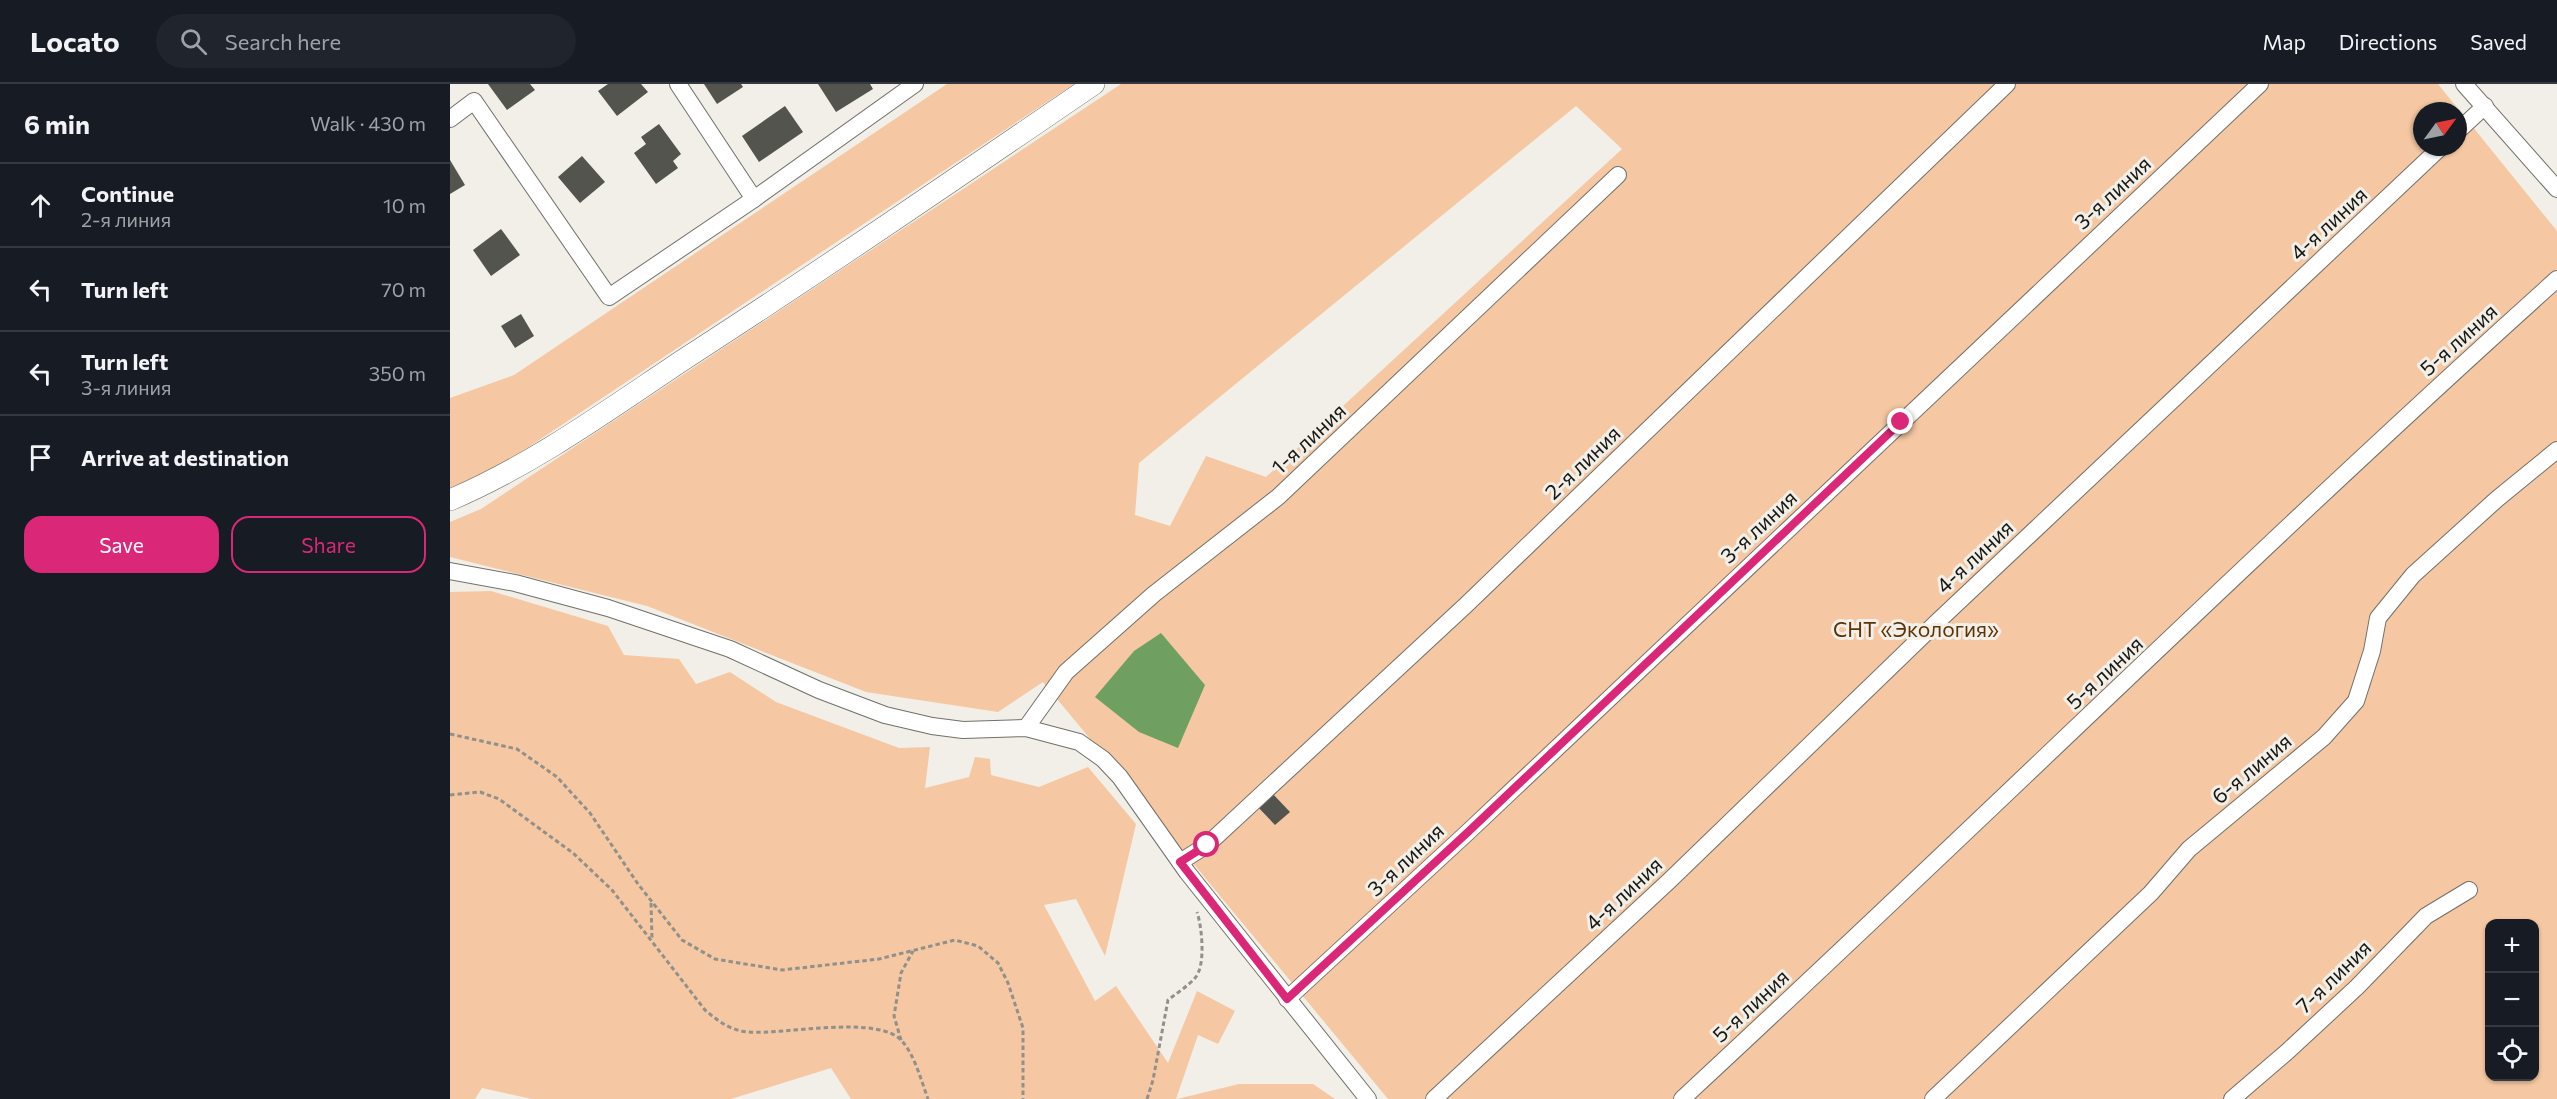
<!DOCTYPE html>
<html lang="en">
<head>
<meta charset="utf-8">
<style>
  :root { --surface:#171b24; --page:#20242c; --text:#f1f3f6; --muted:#9ea1a6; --line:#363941; --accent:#db2777 }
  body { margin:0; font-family:Commissioner,sans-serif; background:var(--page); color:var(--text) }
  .controls { position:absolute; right:18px; bottom:18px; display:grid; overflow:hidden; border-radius:12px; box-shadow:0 2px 4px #0004 }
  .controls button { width:54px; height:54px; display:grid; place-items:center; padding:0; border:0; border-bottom:2px solid var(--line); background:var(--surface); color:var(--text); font:30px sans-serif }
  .compass { position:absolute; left:1963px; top:18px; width:54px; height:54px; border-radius:50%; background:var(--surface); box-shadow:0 2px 4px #0004; rotate:57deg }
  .stop { position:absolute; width:18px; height:18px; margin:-14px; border:4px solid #db2777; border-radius:50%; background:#fff }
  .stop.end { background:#db2777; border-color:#fff; box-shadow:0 2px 6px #0008 }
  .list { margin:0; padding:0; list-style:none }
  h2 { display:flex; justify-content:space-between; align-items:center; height:78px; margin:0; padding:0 24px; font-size:26px }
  h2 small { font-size:20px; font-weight:400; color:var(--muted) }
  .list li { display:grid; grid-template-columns:39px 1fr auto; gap:18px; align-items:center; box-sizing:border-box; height:84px; padding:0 24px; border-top:2px solid var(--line) }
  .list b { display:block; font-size:22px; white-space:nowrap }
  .list p { margin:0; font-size:20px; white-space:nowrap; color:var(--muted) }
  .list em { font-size:20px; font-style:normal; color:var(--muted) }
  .actions { display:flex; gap:12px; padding:18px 24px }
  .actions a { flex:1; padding:14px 0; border:2px solid var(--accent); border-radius:18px; text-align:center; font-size:21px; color:var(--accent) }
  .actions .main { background:var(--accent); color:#fff }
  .icon { flex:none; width:33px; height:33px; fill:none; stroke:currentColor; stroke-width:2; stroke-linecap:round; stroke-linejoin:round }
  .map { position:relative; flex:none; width:2107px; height:1015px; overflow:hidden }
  header { display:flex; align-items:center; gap:36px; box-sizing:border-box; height:84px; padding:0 30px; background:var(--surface); border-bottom:2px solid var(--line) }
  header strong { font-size:28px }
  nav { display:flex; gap:33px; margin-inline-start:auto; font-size:21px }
  .search { width:420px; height:54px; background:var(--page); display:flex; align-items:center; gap:15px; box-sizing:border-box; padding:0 21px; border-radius:33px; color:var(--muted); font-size:22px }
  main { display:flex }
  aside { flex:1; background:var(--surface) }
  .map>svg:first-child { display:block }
  .green { fill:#f5c8a3; fill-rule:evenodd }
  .water { fill:#6fa061 }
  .building { fill:#52544d }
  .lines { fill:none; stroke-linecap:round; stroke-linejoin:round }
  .minor-casing { stroke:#717069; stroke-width:18 }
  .major-casing { stroke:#717069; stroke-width:22 }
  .path { stroke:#91908a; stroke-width:3; stroke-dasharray:4.5 3; stroke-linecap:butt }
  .minor { stroke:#fff; stroke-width:16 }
  .major { stroke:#fff; stroke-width:21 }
  .route { stroke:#db2777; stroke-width:8 }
  .labels { text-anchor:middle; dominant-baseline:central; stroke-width:6; stroke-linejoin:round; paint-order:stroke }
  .street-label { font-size:21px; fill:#171714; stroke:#f1efe7 }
  .park-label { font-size:21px; fill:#5d3306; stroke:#f1efe7 }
</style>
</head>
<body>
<header>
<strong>Locato</strong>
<div class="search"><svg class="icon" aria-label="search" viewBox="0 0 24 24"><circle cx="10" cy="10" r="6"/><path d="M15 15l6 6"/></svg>Search here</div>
<nav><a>Map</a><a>Directions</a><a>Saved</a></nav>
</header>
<main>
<aside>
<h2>6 min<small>Walk · 430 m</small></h2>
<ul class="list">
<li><svg class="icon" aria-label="ahead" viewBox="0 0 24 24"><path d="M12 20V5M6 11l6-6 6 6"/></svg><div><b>Continue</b><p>2-я линия</p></div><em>10 m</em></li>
<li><svg class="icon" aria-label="left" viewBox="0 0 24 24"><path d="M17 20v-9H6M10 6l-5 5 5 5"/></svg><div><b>Turn left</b></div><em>70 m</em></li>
<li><svg class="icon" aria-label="left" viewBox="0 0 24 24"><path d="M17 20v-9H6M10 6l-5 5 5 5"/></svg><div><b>Turn left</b><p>3-я линия</p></div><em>350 m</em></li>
<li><svg class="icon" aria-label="arrive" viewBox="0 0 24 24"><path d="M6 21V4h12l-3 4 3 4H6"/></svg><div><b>Arrive at destination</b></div></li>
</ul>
<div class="actions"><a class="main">Save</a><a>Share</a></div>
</aside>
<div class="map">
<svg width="2107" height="1015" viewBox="0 0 2107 1015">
  <rect width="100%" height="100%" fill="#f1efe7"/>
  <!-- green -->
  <g class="green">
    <polygon points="497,0 624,0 44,386 0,406 0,314 64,291"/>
    <path d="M671,0h1317l119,147v868h-1169l-345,-417 -45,30 -132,-20 -219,-86 -197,-49v-35l31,-13zM1126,22l46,43 -356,328 -60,-21 -36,70 -35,-11 4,-52zM1972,27h36v36h-36zM2040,840h44v152h-44z"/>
    <polygon points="41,507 158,542 174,571 229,575 246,600 280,588 326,618 449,664 480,663 475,704 519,693 525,673 540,675 541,691 589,703 638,683 686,740 655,872 626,815 594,821 645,917 666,902 718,979 747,907 785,927 768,960 748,951 726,1015 401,1015 381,984 281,1015 82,1015 32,1004 25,1015 0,1015 0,508"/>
    <polygon points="789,1000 863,1000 885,1015 727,1015"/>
  </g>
  <!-- water -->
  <polygon class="water" points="711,549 755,601 728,664 689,648 645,613 684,567"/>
  <!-- building -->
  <g class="building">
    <polygon points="38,0 80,0 85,6 57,26"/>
    <polygon points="158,0 191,0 198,8 167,32 148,7"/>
    <polygon points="254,0 291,0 293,3 267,20"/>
    <polygon points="368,0 420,0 423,5 386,28"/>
    <polygon points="335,22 353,48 309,78 292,52"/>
    <polygon points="209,40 231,70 223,77 228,84 206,100 184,69 196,60 191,53"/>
    <polygon points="132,72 155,98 130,119 108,93"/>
    <polygon points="0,76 15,101 0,110"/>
    <polygon points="51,145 70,171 41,192 23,166"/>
    <polygon points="71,230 84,252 65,264 51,242"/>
    <polygon points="821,708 840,728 825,741 807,722"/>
  </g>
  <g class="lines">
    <defs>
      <g id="minor">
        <polyline points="228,0 304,115"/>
        <polyline points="2014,0 2107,105"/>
        <polyline points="0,35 24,17 159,213 304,115 465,0"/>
        <polyline points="2008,47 2035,22"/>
        <polyline points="0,487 65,499 158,524 280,565 369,606 435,631 482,642 513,646 576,644 629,658 653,675 670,693 737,788 918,1015"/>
        <polyline points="576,644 616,588 704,510 828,413 1168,91"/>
        <polyline points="730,778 757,761 1016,521 1557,0"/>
        <polyline points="837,915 1018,748 1810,0"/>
        <polyline points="984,1015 1219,797 1486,539 1991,63"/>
        <path d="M1232,1015c293,-271 578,-553 875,-820"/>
        <polyline points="1483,1015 1701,809 1739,765 1874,653 1906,617 1922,567 1928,534 1963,491 2047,415 2107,366"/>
        <polyline points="1782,1015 1838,967 1907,903 1976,832 2019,806"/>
      </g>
      <path id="major" d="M0,416c84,-36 158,-90 233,-140 139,-90 275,-183 411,-276"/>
    </defs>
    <!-- minor casing -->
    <use href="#minor" class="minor-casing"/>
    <!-- major casing -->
    <use href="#major" class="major-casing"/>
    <!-- path -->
    <g class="path">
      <polyline points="0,650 67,665 107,693 140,729 188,800 232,856 265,875 332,886 429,875 505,856 528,862 548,879 558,899 573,944 573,1015"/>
      <path d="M0,711l30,-3 19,7 74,54 39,37 93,120c13,11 26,21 44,22 34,3 129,-18 153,9 13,15 19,39 26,58"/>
      <polyline points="201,819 202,854"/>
      <polyline points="451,956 444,932 451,889 463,867"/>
      <path d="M697,1015l6,-19 15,-80c9,-7 20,-14 27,-22 11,-12 7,-51 2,-66"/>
    </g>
    <!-- minor -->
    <use href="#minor" class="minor"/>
    <!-- major -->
    <use href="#major" class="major"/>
  </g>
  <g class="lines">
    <!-- route -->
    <polyline class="route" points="757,761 730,778 837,915 1018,748 1451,338"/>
  </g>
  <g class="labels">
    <!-- street labels -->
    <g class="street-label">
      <text transform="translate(1662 108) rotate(-43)">3-я линия</text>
      <text transform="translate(1878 139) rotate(-43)">4-я линия</text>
      <text transform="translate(2008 255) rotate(-42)">5-я линия</text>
      <text transform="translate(858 354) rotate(-43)">1-я линия</text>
      <text transform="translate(1132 378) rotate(-44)">2-я линия</text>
      <text transform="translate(1308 442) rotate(-43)">3-я линия</text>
      <text transform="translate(1524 472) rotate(-43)">4-я линия</text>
      <text transform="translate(1654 588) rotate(-43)">5-я линия</text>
      <text transform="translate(1801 684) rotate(-40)">6-я линия</text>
      <text transform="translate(955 775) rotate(-43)">3-я линия</text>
      <text transform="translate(1173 809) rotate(-43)">4-я линия</text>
      <text transform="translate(1883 892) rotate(-44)">7-я линия</text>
      <text transform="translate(1300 921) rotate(-43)">5-я линия</text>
    </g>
    <!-- park labels -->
    <g class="park-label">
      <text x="1466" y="544">СНТ «Экология»</text>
    </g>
  </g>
</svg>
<div class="controls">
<button>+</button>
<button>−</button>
<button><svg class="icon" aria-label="locate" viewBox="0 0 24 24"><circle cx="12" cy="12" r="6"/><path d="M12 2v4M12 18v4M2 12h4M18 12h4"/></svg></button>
</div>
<svg class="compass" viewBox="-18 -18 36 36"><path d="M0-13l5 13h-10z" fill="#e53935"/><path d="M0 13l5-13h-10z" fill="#9ea1a6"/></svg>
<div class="stop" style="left:757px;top:761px"></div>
<div class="stop end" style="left:1451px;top:338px"></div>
</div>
</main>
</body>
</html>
